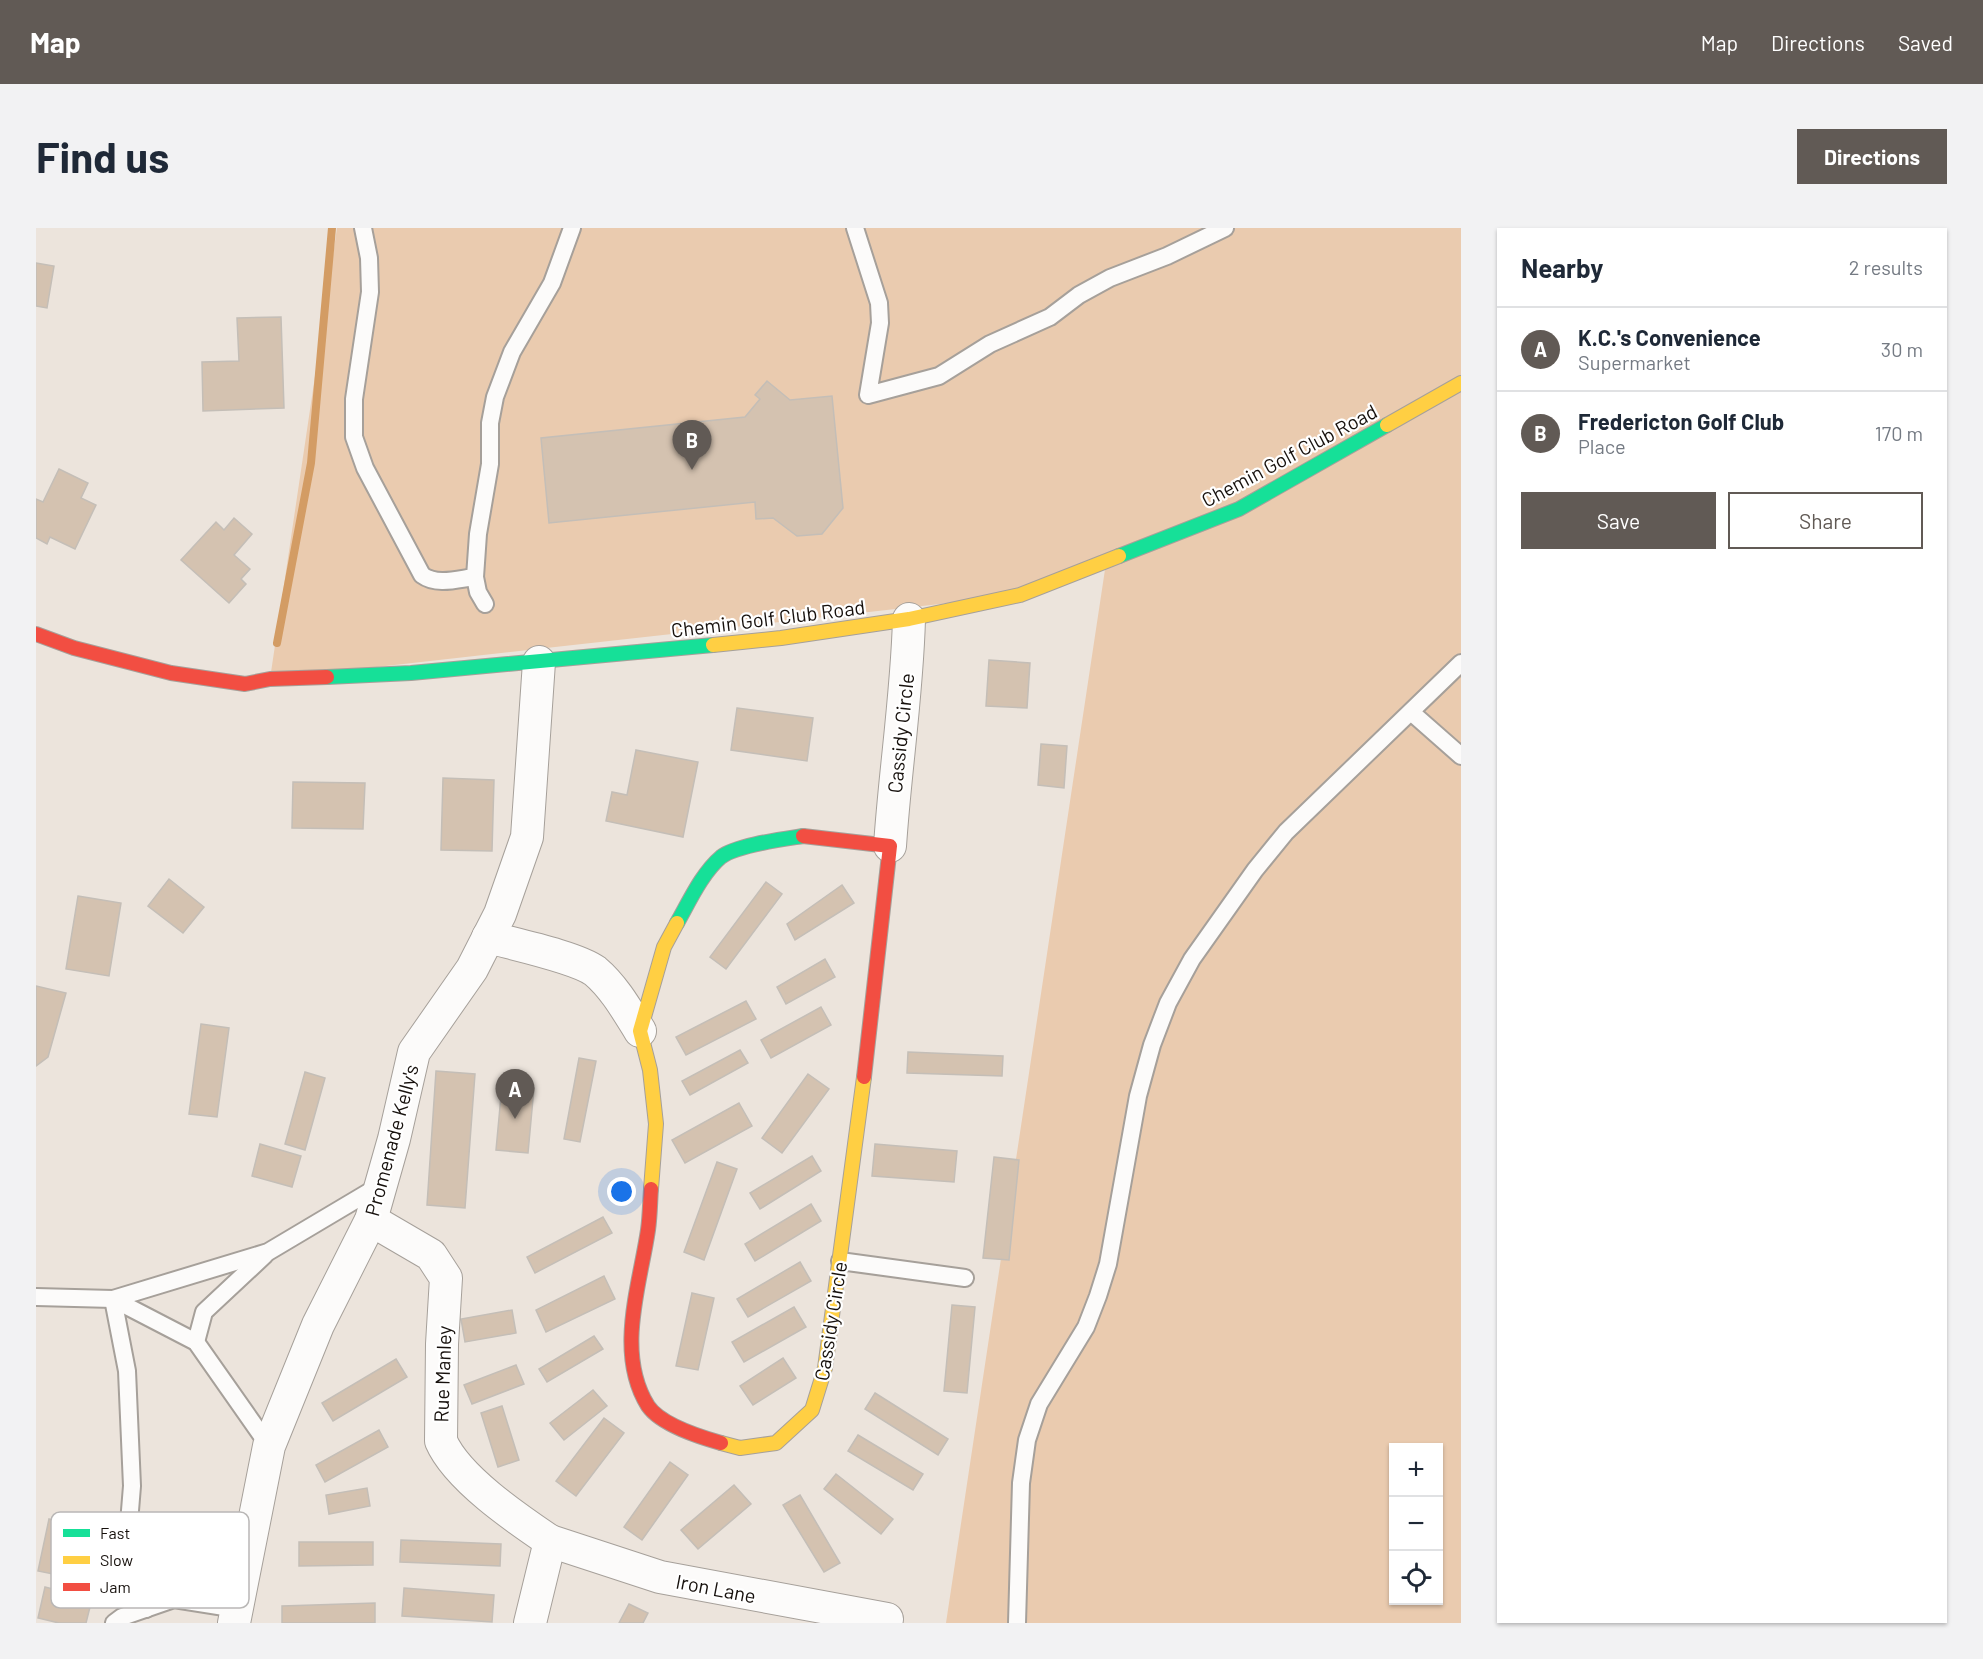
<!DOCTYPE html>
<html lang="en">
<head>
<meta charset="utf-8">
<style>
  :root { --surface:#fff; --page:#f2f2f3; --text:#1f2937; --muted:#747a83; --line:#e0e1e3; --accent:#615a55 }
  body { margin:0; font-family:Barlow,sans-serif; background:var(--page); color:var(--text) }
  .controls { position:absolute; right:18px; bottom:18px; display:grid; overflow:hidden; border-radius:0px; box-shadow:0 2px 4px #0004 }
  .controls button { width:54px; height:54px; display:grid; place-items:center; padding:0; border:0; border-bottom:2px solid var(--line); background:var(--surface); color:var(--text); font:30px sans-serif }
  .you { position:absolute; left:586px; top:964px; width:21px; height:21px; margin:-15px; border:4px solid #fff; border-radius:50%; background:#1a73e8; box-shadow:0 0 0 9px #1a73e833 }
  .badge { display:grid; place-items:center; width:39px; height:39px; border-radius:50%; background:var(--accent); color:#fff; font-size:20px; font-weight:700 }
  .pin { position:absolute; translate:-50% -50px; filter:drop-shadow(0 2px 3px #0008) }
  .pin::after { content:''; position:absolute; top:32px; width:21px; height:18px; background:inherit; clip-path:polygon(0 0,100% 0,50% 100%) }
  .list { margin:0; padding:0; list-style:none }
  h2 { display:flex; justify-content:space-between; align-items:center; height:78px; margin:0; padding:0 24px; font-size:26px }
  h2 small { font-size:20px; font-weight:400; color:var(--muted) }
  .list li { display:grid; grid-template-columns:39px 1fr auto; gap:18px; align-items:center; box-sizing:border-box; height:84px; padding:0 24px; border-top:2px solid var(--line) }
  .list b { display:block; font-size:22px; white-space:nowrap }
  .list p { margin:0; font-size:20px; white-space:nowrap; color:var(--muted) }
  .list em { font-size:20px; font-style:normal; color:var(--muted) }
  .actions { display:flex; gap:12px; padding:18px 24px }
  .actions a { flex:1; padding:14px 0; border:2px solid var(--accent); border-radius:0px; text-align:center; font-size:21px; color:var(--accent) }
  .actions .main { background:var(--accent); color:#fff }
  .icon { flex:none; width:33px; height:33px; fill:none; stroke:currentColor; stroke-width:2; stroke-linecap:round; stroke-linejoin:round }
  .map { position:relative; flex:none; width:1425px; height:1395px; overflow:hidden; border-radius:0px }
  header { display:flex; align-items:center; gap:36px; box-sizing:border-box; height:84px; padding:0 30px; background:var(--accent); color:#fff }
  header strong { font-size:28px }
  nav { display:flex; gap:33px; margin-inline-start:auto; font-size:21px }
  .intro { display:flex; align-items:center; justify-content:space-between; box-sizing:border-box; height:144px; padding:0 36px }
  h1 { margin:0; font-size:42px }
  .button { padding:15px 27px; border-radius:0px; background:var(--accent); color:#fff; font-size:21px; font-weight:700 }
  main { display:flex; gap:36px; padding:0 36px }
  aside { flex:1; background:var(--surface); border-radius:0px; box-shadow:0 2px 4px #0004 }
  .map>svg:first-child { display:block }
  .green { fill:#eacbaf; fill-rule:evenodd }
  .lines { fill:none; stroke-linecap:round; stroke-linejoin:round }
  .stream { stroke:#d39c64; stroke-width:8 }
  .building { fill:#d4c2b0; stroke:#c4beb7; stroke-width:1.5 }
  .lane-casing { stroke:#a6a09a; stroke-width:20 }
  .street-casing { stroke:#a6a09a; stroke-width:34 }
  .fast-casing { stroke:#a6a09a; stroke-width:16 }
  .slow-casing { stroke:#a6a09a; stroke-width:16 }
  .jam-casing { stroke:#a6a09a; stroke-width:16 }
  .lane { stroke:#fcfbfa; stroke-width:16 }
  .street { stroke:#fcfbfa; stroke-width:32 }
  .fast { stroke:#16e098; stroke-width:14 }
  .slow { stroke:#ffcf43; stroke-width:14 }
  .jam { stroke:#f24e42; stroke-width:14 }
  .labels { text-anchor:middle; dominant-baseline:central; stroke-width:4.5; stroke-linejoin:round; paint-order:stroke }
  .street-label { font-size:20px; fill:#16100c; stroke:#fff }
  .key { fill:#fff; stroke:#b9b7b6; stroke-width:1.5 }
  .key-label { font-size:16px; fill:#16100c }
</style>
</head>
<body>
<header>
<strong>Map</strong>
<nav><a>Map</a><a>Directions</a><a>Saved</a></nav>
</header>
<div class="intro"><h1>Find us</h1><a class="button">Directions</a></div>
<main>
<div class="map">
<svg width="1425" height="1395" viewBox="0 0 1425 1395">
  <rect width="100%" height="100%" fill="#ece4dc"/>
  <!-- green -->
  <path class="green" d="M301,0h1124v1395h-515l160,-1060 -86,32 -750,84zM1358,1220h44v152h-44z"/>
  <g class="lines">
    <!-- stream -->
    <polyline class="stream" points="241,415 275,235 296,0"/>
  </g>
  <!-- building -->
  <g class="building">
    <polygon points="0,35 18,38 11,80 0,78"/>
    <polygon points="245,89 248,180 167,183 166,134 203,133 201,90"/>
    <polygon points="731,153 754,172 796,168 807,280 786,306 761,308 737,290 720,291 719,274 513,295 505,210 709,189 724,171 719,167"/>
    <polygon points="23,241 52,255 45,270 60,277 39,321 14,309 11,316 0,310 0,271 7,274"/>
    <polygon points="198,290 216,306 198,327 214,341 205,351 210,356 193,375 145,332 180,294 188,302"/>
    <polygon points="953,432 994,435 991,480 950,478"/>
    <polygon points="701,480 777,490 771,533 695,522"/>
    <polygon points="1005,516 1031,518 1028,560 1002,557"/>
    <polygon points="600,522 662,534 647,609 570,593 576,564 591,567"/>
    <polygon points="407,550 458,552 456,623 405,622"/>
    <polygon points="257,554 329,555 327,601 256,600"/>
    <polygon points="133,651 168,679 147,705 112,678"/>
    <polygon points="730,654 746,666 690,741 674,729"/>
    <polygon points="806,657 818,675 759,712 751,696"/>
    <polygon points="42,668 85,675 73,748 30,741"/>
    <polygon points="789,731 799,749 750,776 741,759"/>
    <polygon points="0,758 30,765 12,829 0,838"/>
    <polygon points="710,773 720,791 650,827 640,809"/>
    <polygon points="785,779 795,797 735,830 725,812"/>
    <polygon points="165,796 193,800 181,889 153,886"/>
    <polygon points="704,822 712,835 654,867 646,853"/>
    <polygon points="872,824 967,828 966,848 871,845"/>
    <polygon points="543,830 560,833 544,914 528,911"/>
    <polygon points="400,843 439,846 429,980 391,977"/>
    <polygon points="269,844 289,850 269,922 249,916"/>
    <polygon points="772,846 793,861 746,925 726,910"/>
    <polygon points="466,857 498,860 492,925 460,922"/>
    <polygon points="703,875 716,898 649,935 636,912"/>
    <polygon points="224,916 265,928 256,959 216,948"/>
    <polygon points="839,916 921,923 918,954 836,948"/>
    <polygon points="776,928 785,943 724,981 714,965"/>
    <polygon points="958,929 983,932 973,1032 947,1030"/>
    <polygon points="681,934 701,941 668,1032 648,1024"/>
    <polygon points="775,976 785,993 719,1033 709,1016"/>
    <polygon points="567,989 576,1005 499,1045 491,1029"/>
    <polygon points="764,1034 775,1053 712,1089 701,1071"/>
    <polygon points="568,1048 579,1071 510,1104 500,1082"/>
    <polygon points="656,1065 678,1070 662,1142 640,1138"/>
    <polygon points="916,1077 939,1079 931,1165 908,1163"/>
    <polygon points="758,1079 770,1099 708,1134 696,1114"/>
    <polygon points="476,1082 480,1105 429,1114 425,1091"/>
    <polygon points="558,1108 567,1121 511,1154 503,1141"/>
    <polygon points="747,1130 760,1150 717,1177 704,1158"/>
    <polygon points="360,1131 371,1149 297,1193 286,1175"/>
    <polygon points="480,1137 488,1156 436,1176 428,1157"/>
    <polygon points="557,1162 571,1178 528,1212 514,1195"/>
    <polygon points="839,1165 912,1211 902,1227 829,1181"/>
    <polygon points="466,1178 483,1232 462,1239 445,1185"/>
    <polygon points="568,1190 588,1205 540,1268 520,1253"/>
    <polygon points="343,1202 352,1219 289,1254 280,1237"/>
    <polygon points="822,1207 887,1246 877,1262 812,1223"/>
    <polygon points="634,1234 652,1247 606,1312 588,1299"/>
    <polygon points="800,1246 857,1291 845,1306 788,1261"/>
    <polygon points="698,1257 715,1276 662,1321 645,1302"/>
    <polygon points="331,1260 334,1278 293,1286 290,1267"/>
    <polygon points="764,1267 804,1335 788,1344 747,1277"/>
    <polygon points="13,1291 77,1304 67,1356 2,1343"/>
    <polygon points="365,1312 465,1316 464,1338 364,1334"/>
    <polygon points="263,1314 337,1314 337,1337 263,1338"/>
    <polygon points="9,1359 56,1371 50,1395 23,1395 2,1390"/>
    <polygon points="368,1360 458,1367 456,1394 366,1388"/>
    <polygon points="339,1375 339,1395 246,1395 246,1378"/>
    <polygon points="593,1376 612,1385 607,1395 583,1395"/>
  </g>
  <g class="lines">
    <defs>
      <g id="lane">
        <path d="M327,0l6,30 1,34 -16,107v38l11,31 57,107c15,11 36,4 53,2"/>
        <polyline points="819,0 843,75 844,95 832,167 903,148 954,116 1014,89 1043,67 1074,50 1131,28 1189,0"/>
        <polyline points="449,376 442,364 439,349 442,306 454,236 454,195 459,169 476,124 516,55 536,0"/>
        <polyline points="1375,484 1425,528"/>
        <polyline points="804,1033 929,1050"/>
        <polyline points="0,1069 77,1071 160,1114 233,1218"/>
        <polyline points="160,1114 168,1084 229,1027"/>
        <polyline points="110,1381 89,1344 96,1258 91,1143 77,1071 232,1024 343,958"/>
        <polyline points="78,1395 86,1389 138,1371 201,1381"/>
        <polyline points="981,1395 985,1255 991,1212 1003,1176 1050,1099 1062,1068 1072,1036 1102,868 1116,817 1132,775 1156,731 1219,642 1250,604 1425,435"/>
      </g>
      <g id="street">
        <path d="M854,618c5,-76 17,-151 19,-227"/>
        <path d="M452,709c25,7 88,20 107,34 19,16 32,39 45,60"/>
        <path d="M335,992l60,35 15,23 -4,66 -1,97c16,37 75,77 109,100l-20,82"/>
        <polyline points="514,1313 624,1349 851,1391"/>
        <polyline points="198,1395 233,1218 282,1097 335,992 358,911 378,824 436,741 464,686 491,609 503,434"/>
      </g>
      <g id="fast">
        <polyline points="1083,328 1203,281 1351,197"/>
        <polyline points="291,449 375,445 677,417"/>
        <path d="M641,695c12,-21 25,-50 44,-66 15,-12 63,-18 82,-21"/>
      </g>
      <g id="slow">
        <polyline points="1351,197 1425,155"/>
        <polyline points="677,417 745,410 873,391 984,367 1083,328"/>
        <polyline points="615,961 620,896 614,842 604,803 628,719 641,695"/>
        <polyline points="685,1215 704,1220 740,1215 776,1182 789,1140 828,849"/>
      </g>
      <g id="jam">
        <polyline points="0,406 38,420 135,445 209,456 234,451 291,449"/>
        <polyline points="767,608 854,618 828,849"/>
        <path d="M615,961c-1,13 -1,27 -3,41 -8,55 -33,123 0,176 13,19 52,31 73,37"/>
      </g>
    </defs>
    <!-- lane casing -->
    <use href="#lane" class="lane-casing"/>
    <!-- street casing -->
    <use href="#street" class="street-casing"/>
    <!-- fast casing -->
    <use href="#fast" class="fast-casing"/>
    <!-- slow casing -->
    <use href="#slow" class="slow-casing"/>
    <!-- jam casing -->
    <use href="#jam" class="jam-casing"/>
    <!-- lane -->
    <use href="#lane" class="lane"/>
    <!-- street -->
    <use href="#street" class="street"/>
    <!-- fast -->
    <use href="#fast" class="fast"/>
    <!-- slow -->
    <use href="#slow" class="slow"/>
    <!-- jam -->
    <use href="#jam" class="jam"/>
  </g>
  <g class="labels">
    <!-- street labels -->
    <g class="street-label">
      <text transform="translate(1253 227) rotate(-28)">Chemin Golf Club Road</text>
      <text transform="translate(732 390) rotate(-7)">Chemin Golf Club Road</text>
      <text transform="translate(864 505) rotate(-84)">Cassidy Circle</text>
      <text transform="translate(355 912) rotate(-75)">Promenade Kelly's</text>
      <text transform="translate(794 1093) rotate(-81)">Cassidy Circle</text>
      <text transform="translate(406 1146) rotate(-88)">Rue Manley</text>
      <text transform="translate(680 1360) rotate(11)">Iron Lane</text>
    </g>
  </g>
  <!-- legend -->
  <rect x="15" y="1284" width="198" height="96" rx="9" class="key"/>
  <rect x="27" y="1301" width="27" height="8" fill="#16e098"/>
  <rect x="27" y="1328" width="27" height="8" fill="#ffcf43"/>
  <rect x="27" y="1355" width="27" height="8" fill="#f24e42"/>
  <g class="key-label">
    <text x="64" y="1311">Fast</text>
    <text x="64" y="1338">Slow</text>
    <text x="64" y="1365">Jam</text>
  </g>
</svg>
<div class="controls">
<button>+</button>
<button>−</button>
<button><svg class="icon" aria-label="locate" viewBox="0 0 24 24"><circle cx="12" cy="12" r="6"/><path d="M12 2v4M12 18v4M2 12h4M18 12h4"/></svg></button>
</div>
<div class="you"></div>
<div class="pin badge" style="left:479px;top:891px">A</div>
<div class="pin badge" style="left:656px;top:242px">B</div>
</div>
<aside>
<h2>Nearby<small>2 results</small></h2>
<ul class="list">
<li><span class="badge">A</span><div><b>K.C.'s Convenience</b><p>Supermarket</p></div><em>30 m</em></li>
<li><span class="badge">B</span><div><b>Fredericton Golf Club</b><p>Place</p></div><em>170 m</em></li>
</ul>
<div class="actions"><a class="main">Save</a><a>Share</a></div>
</aside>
</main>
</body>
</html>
